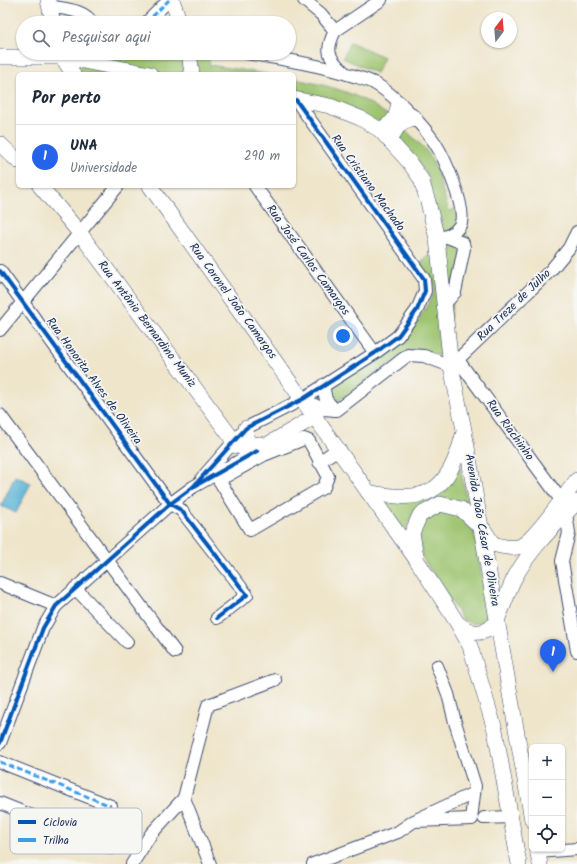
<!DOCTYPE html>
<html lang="pt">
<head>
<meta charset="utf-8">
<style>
  :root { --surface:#fff; --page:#f2f2f3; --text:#1f2937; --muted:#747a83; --line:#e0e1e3; --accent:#2563eb }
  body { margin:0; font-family:Kalam,sans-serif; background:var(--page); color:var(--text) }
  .controls { position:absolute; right:12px; bottom:12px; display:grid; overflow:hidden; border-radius:6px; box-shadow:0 1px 3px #0004 }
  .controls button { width:36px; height:36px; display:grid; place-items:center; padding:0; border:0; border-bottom:1px solid var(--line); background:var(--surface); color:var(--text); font:20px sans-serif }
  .compass { position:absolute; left:481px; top:12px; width:36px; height:36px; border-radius:50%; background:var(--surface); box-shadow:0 1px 3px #0004; rotate:16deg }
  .you { position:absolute; left:343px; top:336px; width:14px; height:14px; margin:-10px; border:3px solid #fff; border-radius:50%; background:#1a73e8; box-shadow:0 0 0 6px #1a73e833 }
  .badge { display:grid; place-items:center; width:26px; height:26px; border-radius:50%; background:var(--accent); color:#fff; font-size:13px; font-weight:700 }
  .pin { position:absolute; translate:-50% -33px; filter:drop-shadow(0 1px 2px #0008) }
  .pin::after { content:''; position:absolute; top:21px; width:14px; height:12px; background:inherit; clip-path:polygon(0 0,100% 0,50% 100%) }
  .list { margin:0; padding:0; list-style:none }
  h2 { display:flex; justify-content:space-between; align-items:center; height:52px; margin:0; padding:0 16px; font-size:17px }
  h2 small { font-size:13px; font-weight:400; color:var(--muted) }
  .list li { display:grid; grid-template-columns:26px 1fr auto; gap:12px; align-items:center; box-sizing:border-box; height:64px; padding:0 16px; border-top:1px solid var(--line) }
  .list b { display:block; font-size:15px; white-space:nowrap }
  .list p { margin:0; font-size:13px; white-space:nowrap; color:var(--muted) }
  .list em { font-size:13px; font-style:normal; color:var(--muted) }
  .icon { flex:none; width:22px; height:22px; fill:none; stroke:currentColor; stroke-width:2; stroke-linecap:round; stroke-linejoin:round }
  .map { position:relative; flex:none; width:577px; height:864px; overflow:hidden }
  .search { position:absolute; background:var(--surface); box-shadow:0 1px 3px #0004; left:16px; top:16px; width:280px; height:44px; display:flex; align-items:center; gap:10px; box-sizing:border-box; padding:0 14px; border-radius:22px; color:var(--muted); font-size:15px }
  .panel { position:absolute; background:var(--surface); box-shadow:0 1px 3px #0004; left:16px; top:72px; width:280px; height:116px; border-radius:6px }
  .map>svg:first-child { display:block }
  .green { fill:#9ec46f; stroke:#5c7a66 }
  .water { fill:#58b3d5; stroke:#3a719a }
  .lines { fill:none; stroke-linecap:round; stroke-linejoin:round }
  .minor-casing { stroke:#3b4a6e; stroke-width:14 }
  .major-casing { stroke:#3b4a6e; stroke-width:16 }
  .minor { stroke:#fff; stroke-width:12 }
  .major { stroke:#fff; stroke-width:15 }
  .quiet { stroke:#3b9de6; stroke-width:3; stroke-dasharray:6 3; stroke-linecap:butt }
  .cycleway-casing { stroke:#f6f6f2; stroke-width:6 }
  .cycleway { stroke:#0057b8; stroke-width:4 }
  .labels { text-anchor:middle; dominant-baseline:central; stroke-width:3.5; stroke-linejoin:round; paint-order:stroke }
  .street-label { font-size:12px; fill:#1b2f5e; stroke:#f6f6f2 }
  .key { fill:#f6f6f2; stroke:#b4bac6; stroke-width:1 }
  .key-label { font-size:11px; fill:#1b2f5e }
</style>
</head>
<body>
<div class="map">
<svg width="577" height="864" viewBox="0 0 577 864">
  <rect width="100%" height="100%" fill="#f6f6f2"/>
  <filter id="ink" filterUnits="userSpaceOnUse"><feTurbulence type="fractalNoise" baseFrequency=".025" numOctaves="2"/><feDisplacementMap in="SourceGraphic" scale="8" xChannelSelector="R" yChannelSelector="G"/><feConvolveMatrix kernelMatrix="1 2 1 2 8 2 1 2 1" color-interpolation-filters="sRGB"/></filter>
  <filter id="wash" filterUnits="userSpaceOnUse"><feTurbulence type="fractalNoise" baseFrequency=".012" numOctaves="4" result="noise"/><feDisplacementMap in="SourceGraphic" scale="16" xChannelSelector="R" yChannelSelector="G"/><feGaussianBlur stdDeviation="0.9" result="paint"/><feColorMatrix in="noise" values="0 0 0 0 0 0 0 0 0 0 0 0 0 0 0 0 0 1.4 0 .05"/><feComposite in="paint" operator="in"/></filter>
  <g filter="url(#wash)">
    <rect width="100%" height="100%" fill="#efe5cb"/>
    <!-- green -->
    <g class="green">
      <polygon points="350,42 384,57 376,73 343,58"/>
      <polygon points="74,53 207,53 210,65 268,74 77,74"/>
      <path d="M294,79c48,9 76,18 112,52 9,8 19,16 25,27 8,16 12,36 18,53l14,-4 4,20 -2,29 -12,41 -8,60 -34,-8 -75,53 -7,-4 -2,-8 90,-66 17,-31 1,-7 -14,-17 1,-8 21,-16 -16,-71 -29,-37 -104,-44z"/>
      <polygon points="460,467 468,506 449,499 429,499 414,512 404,532 380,500 451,480"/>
      <path d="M447,512c13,4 19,10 27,20l14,79 -2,9c-10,5 -14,5 -24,-1l-40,-62 -3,-25 5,-13 12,-6z"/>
    </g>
    <!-- water -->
    <polygon class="water" points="15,476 31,483 16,513 1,506"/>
  </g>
  <g filter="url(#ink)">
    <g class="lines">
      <defs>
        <g id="minor">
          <polyline points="304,0 321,14 335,31"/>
          <path d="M49,6c14,3 35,3 43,17"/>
          <polyline points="146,23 169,0"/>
          <path d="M247,53c36,6 72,12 107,23 6,2 14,4 20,7 21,12 47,40 61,60 9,14 33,67 25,82 -5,9 -14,12 -23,14"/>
          <path d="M344,72c-16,-14 -19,-22 -9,-41l46,-31"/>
          <polyline points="255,186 375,353"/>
          <polyline points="0,271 170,504 181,510 247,595 217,618"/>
          <polyline points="444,305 455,292 464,248 463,243 447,237"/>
          <polyline points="0,330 118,186"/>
          <polyline points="458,360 561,500"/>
          <polyline points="323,385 326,400 335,410"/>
          <polyline points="303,399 323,409 337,410 408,355 424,356 451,366 551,270 569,248 577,232"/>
          <polyline points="0,415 175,652"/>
          <polyline points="319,462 338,449"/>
          <polyline points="202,478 246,428 303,399 375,353 398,336 417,310 425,291 424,279 296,100"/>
          <polyline points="566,514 569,533 562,561 577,651"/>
          <polyline points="0,583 56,606"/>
          <polyline points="75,588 127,642"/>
          <polyline points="437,666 448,694 455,722 475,786 471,819"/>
          <polyline points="0,743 43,628 56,606 170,504 193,487 257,451 264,455 304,439 309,441 328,476 324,487 250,530 219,480 264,455"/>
          <polyline points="0,762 111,806"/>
          <polyline points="184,798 210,864"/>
          <polyline points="0,803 112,848"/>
          <polyline points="484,818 511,817"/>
          <polyline points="418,819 474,793"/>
          <polyline points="538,852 577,849"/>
          <polyline points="132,864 151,834 184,798 208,705 275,680"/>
          <polyline points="313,864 398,832 414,821 472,819"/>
        </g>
        <g id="major">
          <polyline points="48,0 53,23"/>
          <polyline points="172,0 180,23"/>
          <polyline points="60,53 73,74"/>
          <polyline points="189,53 192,74"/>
          <polyline points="0,57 62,57 150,74"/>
          <polyline points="294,99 330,106 360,118 380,130 409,162 421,179 428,202 437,239 451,366 464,430 532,820"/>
          <path d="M386,126c10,-5 11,-13 13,-23"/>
          <path d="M390,141c6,-14 10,-20 25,-23"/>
          <polyline points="0,144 18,161"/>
          <polyline points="40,186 79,232 231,437 233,445 257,451 316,416"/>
          <polyline points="150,186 416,559 458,624 470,646 495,730 519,864"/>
          <polyline points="246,428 246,440 255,445 261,444"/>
          <path d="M368,492c58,12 80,2 95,-57"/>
          <path d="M416,556l-4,-23 8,-18 20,-11 21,5 23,21 9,14c8,2 16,5 25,3 15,-3 47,-53 59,-67"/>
          <path d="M458,624c10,7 19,12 31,5 12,-8 18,-39 26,-52 15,-28 40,-52 62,-75"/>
          <polyline points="537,849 540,864"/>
        </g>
      </defs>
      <!-- minor casing -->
      <use href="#minor" class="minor-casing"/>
      <!-- major casing -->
      <use href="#major" class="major-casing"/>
      <!-- minor -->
      <use href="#minor" class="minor"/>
      <!-- major -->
      <use href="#major" class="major"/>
      <!-- quiet -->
      <g class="quiet">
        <polyline points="146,23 169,0"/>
        <polyline points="0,762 111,806"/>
      </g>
      <defs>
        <g id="cycleway">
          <polyline points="0,271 170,504 181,510 247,595 217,618"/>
          <polyline points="193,487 246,428 303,399 375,353 398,336 417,310 425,291 424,279 296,100"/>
          <polyline points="0,743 43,628 56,606 170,504 193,487 257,451"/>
        </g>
      </defs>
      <!-- cycleway casing -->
      <use href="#cycleway" class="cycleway-casing"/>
      <!-- cycleway -->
      <use href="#cycleway" class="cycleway"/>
    </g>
  </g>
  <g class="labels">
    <!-- street labels -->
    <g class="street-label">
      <text transform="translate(368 183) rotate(54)">Rua Cristiano Machado</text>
      <text transform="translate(308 260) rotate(54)">Rua José Carlos Camargos</text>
      <text transform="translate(233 301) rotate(54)">Rua Coronel João Camargos</text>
      <text transform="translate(514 305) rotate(-44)">Rua Treze de Julho</text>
      <text transform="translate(147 324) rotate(53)">Rua Antônio Bernardino Muniz</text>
      <text transform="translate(94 381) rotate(54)">Rua Honorita Alves de Oliveira</text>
      <text transform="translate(510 430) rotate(54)">Rua Riachinho</text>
      <text transform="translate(482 530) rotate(80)">Avenida João César de Oliveira</text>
    </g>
  </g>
  <!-- legend -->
  <rect x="10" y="808" width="132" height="46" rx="6" class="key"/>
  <rect x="18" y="820" width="18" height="4" fill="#0057b8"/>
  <rect x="18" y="838" width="18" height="4" fill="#3b9de6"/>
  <g class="key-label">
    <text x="43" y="826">Ciclovia</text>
    <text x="43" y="844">Trilha</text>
  </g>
</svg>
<div class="controls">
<button>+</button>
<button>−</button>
<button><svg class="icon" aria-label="locate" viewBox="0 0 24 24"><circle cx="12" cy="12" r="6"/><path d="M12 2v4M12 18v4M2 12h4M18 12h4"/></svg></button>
</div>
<svg class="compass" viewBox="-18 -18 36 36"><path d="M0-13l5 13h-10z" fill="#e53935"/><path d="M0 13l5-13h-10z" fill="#747a83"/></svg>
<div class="you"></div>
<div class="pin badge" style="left:553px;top:672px">1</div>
<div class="search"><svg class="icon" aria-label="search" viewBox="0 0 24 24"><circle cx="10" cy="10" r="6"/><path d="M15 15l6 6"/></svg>Pesquisar aqui</div>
<section class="panel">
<h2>Por perto<small></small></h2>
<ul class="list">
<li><span class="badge">1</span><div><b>UNA</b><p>Universidade</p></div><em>290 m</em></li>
</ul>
</section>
</div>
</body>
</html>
